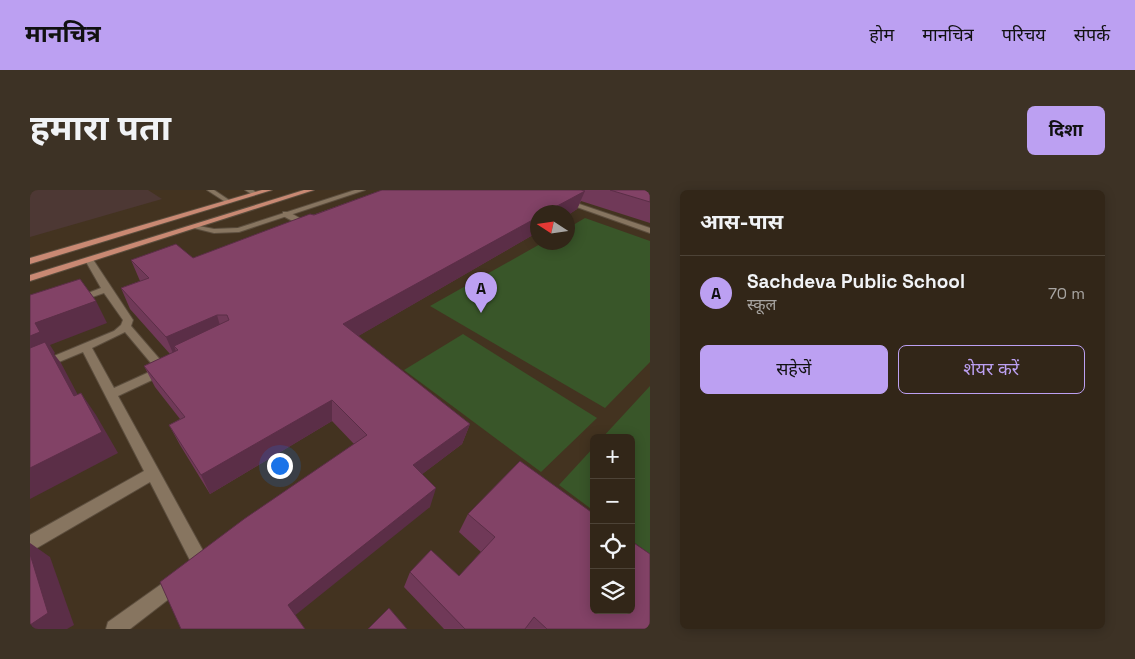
<!DOCTYPE html>
<html lang="hi">
<head>
<meta charset="utf-8">
<style>
  :root { --surface:#322618; --page:#3d3225; --text:#f1f3f6; --muted:#a8a5a2; --line:#4d4337; --accent:#bca0f2 }
  body { margin:0; font-family:"Space Grotesk","Noto Sans Devanagari",sans-serif; background:var(--page); color:var(--text) }
  .controls { position:absolute; right:15px; bottom:15px; display:grid; overflow:hidden; border-radius:8px; box-shadow:0 2px 12px #0003 }
  .controls button { width:45px; height:45px; display:grid; place-items:center; padding:0; border:0; border-bottom:1px solid var(--line); background:var(--surface); color:var(--text); font:25px sans-serif }
  .compass { position:absolute; left:500px; top:15px; width:45px; height:45px; border-radius:50%; background:var(--surface); box-shadow:0 2px 12px #0003; rotate:282deg }
  .you { position:absolute; left:249px; top:275px; width:18px; height:18px; margin:-12px; border:4px solid #fff; border-radius:50%; background:#1a73e8; box-shadow:0 0 0 8px #1a73e833 }
  .badge { display:grid; place-items:center; width:32px; height:32px; border-radius:50%; background:var(--accent); color:#111; font-size:16px; font-weight:700 }
  .pin { position:absolute; translate:-50% -41px; filter:drop-shadow(0 1px 2px #0008) }
  .pin::after { content:''; position:absolute; top:26px; width:18px; height:15px; background:inherit; clip-path:polygon(0 0,100% 0,50% 100%) }
  .list { margin:0; padding:0; list-style:none }
  h2 { display:flex; justify-content:space-between; align-items:center; height:65px; margin:0; padding:0 20px; font-size:21px }
  h2 small { font-size:16px; font-weight:400; color:var(--muted) }
  .list li { display:grid; grid-template-columns:32px 1fr auto; gap:15px; align-items:center; box-sizing:border-box; height:75px; padding:0 20px; border-top:1px solid var(--line) }
  .list b { display:block; font-size:19px; white-space:nowrap }
  .list p { margin:0; font-size:16px; white-space:nowrap; color:var(--muted) }
  .list em { font-size:16px; font-style:normal; color:var(--muted) }
  .actions { display:flex; gap:10px; padding:15px 20px }
  .actions a { flex:1; padding:11px 0; border:1px solid var(--accent); border-radius:8px; text-align:center; font-size:18px; color:var(--accent) }
  .actions .main { background:var(--accent); color:#111 }
  .icon { flex:none; width:28px; height:28px; fill:none; stroke:currentColor; stroke-width:2; stroke-linecap:round; stroke-linejoin:round }
  .map { position:relative; flex:none; width:620px; height:439px; overflow:hidden; border-radius:8px }
  header { display:flex; align-items:center; gap:30px; box-sizing:border-box; height:70px; padding:0 25px; background:var(--accent); color:#111 }
  header strong { font-size:24px }
  nav { display:flex; gap:28px; margin-inline-start:auto; font-size:18px }
  .intro { display:flex; align-items:center; justify-content:space-between; box-sizing:border-box; height:120px; padding:0 30px }
  h1 { margin:0; font-size:35px }
  .button { padding:12px 22px; border-radius:8px; background:var(--accent); color:#111; font-size:18px; font-weight:700 }
  main { display:flex; gap:30px; padding:0 30px }
  aside { flex:1; background:var(--surface); border-radius:8px; box-shadow:0 2px 12px #0003 }
  .map>svg:first-child { display:block }
  .commercial { fill:#4d3834 }
  .green { fill:#395629 }
  .lines { fill:none; stroke-linecap:round; stroke-linejoin:round }
  .lane-casing { stroke:#5c4e3e; stroke-width:2 }
  .street-casing { stroke:#5c4e3e; stroke-width:2 }
  .secondary-casing { stroke:#5c4e3e; stroke-width:2 }
  .primary-casing { stroke:#5c4e3e; stroke-width:2 }
  .lane { fill:#877560; fill-rule:evenodd }
  .street { fill:#877560; fill-rule:evenodd }
  .secondary { fill:#877560; fill-rule:evenodd }
  .primary { fill:#c98973; fill-rule:evenodd }
  .wall { fill:#703958 }
  .shaded-wall { fill:#5b2e47 }
  .building { fill:#824266; stroke:#5b2e47 }
</style>
</head>
<body>
<header>
<strong>मानचित्र</strong>
<nav><a>होम</a><a>मानचित्र</a><a>परिचय</a><a>संपर्क</a></nav>
</header>
<div class="intro"><h1>हमारा पता</h1><a class="button">दिशा</a></div>
<main>
<div class="map">
<svg width="620" height="439" viewBox="0 0 620 439">
  <rect width="100%" height="100%" fill="#433320"/>
  <!-- commercial -->
  <polygon class="commercial" points="0,0 118,0 132,9 0,47"/>
  <!-- green -->
  <g class="green">
    <polygon points="555,28 620,51 620,172 575,218 400,116 512,53 538,52 538,38"/>
    <polygon points="433,144 567,228 511,282 374,180"/>
    <polygon points="620,196 620,364 601,350 601,248 572,248"/>
    <polygon points="564,257 564,321 529,295"/>
  </g>
  <g class="lines">
    <defs>
      <g id="lane">
        <polygon points="499,0 508,0 620,38 620,43"/>
        <polygon points="253,22 259,22 285,37 278,39 253,26"/>
      </g>
      <g id="street">
        <polygon points="325,0 335,0 209,42 184,43 160,37 164,35 184,39 208,38"/>
        <path d="M59,67l3,1 41,62 -2,6 38,44 -2,3 -49,23 89,162 2,6 -2,6 -6,2 -6,-2 -45,-88 -120,70v-17l114,-64 -61,-119 -53,22v-8l84,-35 7,-6 2,-5 -19,-27 -29,10 -5,-3 31,-12 -16,-28zM95,142l31,37 -42,19 -22,-40z"/>
        <polygon points="147,383 153,386 156,392 153,398 100,439 76,439 78,432"/>
      </g>
      <g id="secondary">
        <polygon points="177,0 184,0 202,12 197,13"/>
        <polygon points="215,0 223,0 228,4 223,5"/>
      </g>
      <g id="primary">
        <polygon points="232,0 242,0 0,74 0,68"/>
        <polygon points="274,0 284,0 0,91 0,85"/>
      </g>
    </defs>
    <!-- lane casing -->
    <use href="#lane" class="lane-casing"/>
    <!-- street casing -->
    <use href="#street" class="street-casing"/>
    <!-- secondary casing -->
    <use href="#secondary" class="secondary-casing"/>
    <!-- primary casing -->
    <use href="#primary" class="primary-casing"/>
    <!-- lane -->
    <use href="#lane" class="lane"/>
    <!-- street -->
    <use href="#street" class="street"/>
    <!-- secondary -->
    <use href="#secondary" class="secondary"/>
    <!-- primary -->
    <use href="#primary" class="primary"/>
  </g>
  <!-- wall -->
  <g class="wall">
    <polygon points="352,0 620,0 620,33 551,11 547,19 538,25 538,22 508,22 508,42 328,146 440,234 432,254 392,284 400,317 151,439 324,254 302,231 180,304 150,255 139,235 150,229 125,197 114,176 140,164 100,119 91,98 110,91 101,70 163,68"/>
    <polygon points="438,324 620,439 414,439 374,397 380,382 429,386 451,362 429,342"/>
  </g>
  <!-- shaded-wall -->
  <g class="shaded-wall">
    <polygon points="555,1 547,19 538,25 538,22 516,22"/>
    <polygon points="508,27 508,42 313,155 313,134"/>
    <polygon points="66,111 77,133 20,155 25,163 24,164 31,173 60,228 0,174 0,146 5,133"/>
    <polygon points="187,125 193,146 148,160 144,156 148,167 145,168 136,147"/>
    <polygon points="51,203 66,225 88,263 0,309 0,278"/>
    <polygon points="302,210 302,231 180,304 171,285"/>
    <polygon points="440,234 432,254 378,295 383,275"/>
    <polygon points="406,298 400,317 263,427 258,415"/>
    <polygon points="0,353 20,367 44,435 37,439 0,439"/>
  </g>
  <!-- building -->
  <g class="building">
    <polygon points="352,0 551,0 555,1 516,22 508,22 508,27 313,134 440,234 383,275 406,298 258,415 275,439 151,439 130,392 214,329 337,245 302,210 171,285 139,235 155,227 114,176 148,160 144,156 199,130 197,125 187,125 136,147 91,98 119,88 101,70 146,54 163,68 280,24 284,25"/>
    <polygon points="580,0 620,0 620,12"/>
    <polygon points="50,89 66,111 5,133 10,142 0,146 0,105"/>
    <polygon points="15,152 44,206 51,203 72,242 0,278 0,158"/>
    <polygon points="490,271 564,324 564,420 601,420 601,351 620,364 620,439 517,439 504,427 495,439 435,439 380,382 401,360 429,386 465,347 438,324"/>
    <polygon points="0,364 18,423 0,435"/>
    <polygon points="359,418 377,439 338,439"/>
  </g>
</svg>
<div class="controls">
<button>+</button>
<button>−</button>
<button><svg class="icon" aria-label="locate" viewBox="0 0 24 24"><circle cx="12" cy="12" r="6"/><path d="M12 2v4M12 18v4M2 12h4M18 12h4"/></svg></button>
<button><svg class="icon" aria-label="layers" viewBox="0 0 24 24"><path d="M12 4l9 5-9 5-9-5zM3 14l9 5 9-5"/></svg></button>
</div>
<svg class="compass" viewBox="-18 -18 36 36"><path d="M0-13l5 13h-10z" fill="#e53935"/><path d="M0 13l5-13h-10z" fill="#a8a5a2"/></svg>
<div class="you"></div>
<div class="pin badge" style="left:451px;top:123px">A</div>
</div>
<aside>
<h2>आस-पास<small></small></h2>
<ul class="list">
<li><span class="badge">A</span><div><b>Sachdeva Public School</b><p>स्कूल</p></div><em>70 m</em></li>
</ul>
<div class="actions"><a class="main">सहेजें</a><a>शेयर करें</a></div>
</aside>
</main>
</body>
</html>
